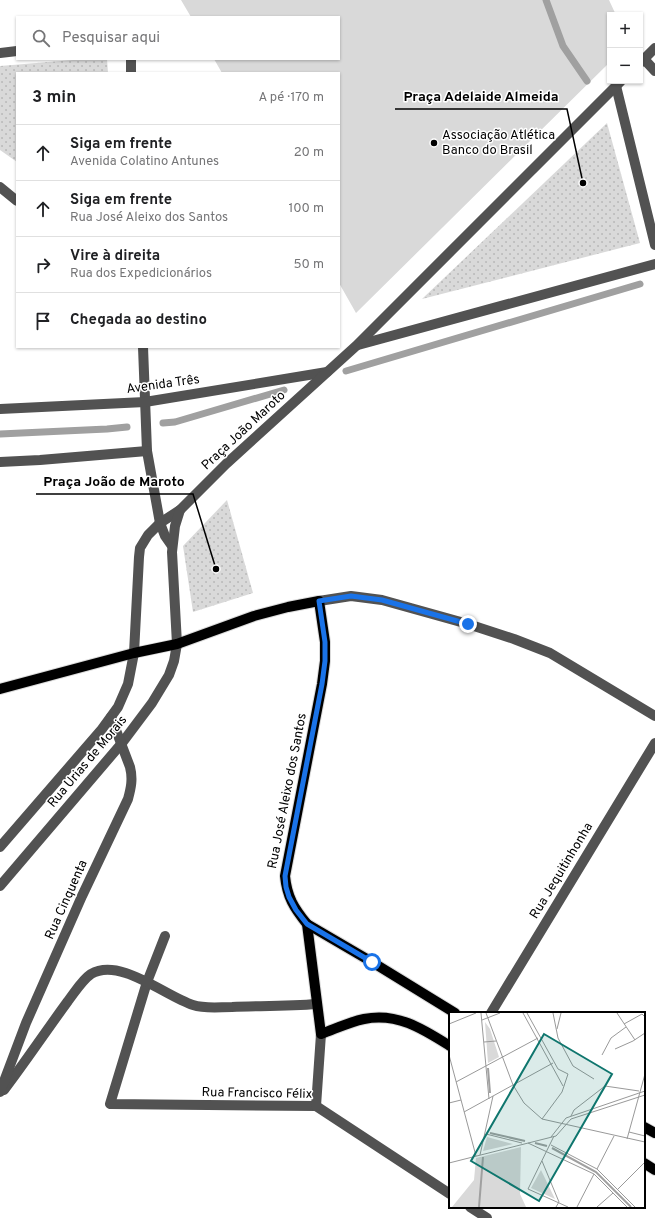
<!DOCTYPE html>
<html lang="pt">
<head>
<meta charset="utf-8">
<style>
  :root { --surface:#fff; --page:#f2f2f2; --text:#202124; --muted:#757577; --line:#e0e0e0 }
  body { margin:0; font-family:Overpass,sans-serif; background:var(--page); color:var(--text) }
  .controls { position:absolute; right:12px; top:12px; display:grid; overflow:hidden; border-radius:0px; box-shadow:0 1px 3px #0004 }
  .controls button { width:36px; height:36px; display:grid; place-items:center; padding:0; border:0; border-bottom:1px solid var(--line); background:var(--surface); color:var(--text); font:20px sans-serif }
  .stop { position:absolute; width:12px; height:12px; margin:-9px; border:3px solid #1a73e8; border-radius:50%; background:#fff }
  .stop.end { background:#1a73e8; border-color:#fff; box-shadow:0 1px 4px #0008 }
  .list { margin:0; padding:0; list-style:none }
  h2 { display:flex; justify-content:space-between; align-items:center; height:52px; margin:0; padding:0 16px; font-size:17px }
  h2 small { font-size:13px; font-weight:400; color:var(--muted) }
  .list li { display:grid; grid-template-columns:26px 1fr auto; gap:12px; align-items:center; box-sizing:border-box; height:56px; padding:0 16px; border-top:1px solid var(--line) }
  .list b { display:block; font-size:15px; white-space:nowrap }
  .list p { margin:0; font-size:13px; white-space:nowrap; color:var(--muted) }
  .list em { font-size:13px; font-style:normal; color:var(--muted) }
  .icon { flex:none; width:22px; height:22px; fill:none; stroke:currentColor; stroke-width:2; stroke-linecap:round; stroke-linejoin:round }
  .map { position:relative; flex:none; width:655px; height:1218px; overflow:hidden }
  .search { position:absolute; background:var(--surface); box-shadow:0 1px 3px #0004; left:16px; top:16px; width:324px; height:44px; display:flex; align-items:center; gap:10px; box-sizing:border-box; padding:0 14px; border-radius:0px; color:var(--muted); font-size:15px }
  .panel { position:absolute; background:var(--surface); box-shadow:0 1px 3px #0004; left:16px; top:72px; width:324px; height:276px; border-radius:0px }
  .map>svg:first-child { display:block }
  .grass { fill:url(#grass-dots) }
  .pitch { fill:#d9d9d9 }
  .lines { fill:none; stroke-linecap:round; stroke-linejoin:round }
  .stream { stroke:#a0a0a0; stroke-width:7 }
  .major-casing { stroke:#dbdbdb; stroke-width:12 }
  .minor { stroke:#525252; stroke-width:10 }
  .major { stroke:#000; stroke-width:10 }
  .route { stroke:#1a73e8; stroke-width:5 }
  .poi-dot { fill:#000; stroke:#fff; stroke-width:1.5 }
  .labels { text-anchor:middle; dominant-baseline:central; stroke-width:3; stroke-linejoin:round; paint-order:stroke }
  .poi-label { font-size:13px; fill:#000; stroke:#fff; text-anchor:start }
  .street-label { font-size:13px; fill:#000; stroke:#fff }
  .inset-river { fill:none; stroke:#a0a0a0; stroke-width:2 }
  .inset-road { fill:none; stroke:#999; stroke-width:1 }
  .view { fill:#0f766e; fill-opacity:0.15; stroke:#0f766e; stroke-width:2 }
  .inset-edge { fill:none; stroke:#000; stroke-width:2 }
  .leader { fill:none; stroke:#000; stroke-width:1.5 }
  .callout-dot { fill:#000; stroke:#fff; stroke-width:1.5 }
  .callout-label { font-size:14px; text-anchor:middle; font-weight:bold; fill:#000; stroke:#fff; stroke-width:3; stroke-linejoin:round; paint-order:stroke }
</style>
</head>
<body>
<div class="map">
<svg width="655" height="1218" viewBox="0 0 655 1218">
  <defs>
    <pattern id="grass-dots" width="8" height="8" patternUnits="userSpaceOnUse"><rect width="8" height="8" fill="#d9d9d9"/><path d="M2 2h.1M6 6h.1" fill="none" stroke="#b8b8b8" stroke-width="1.8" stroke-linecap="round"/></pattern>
  </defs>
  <rect width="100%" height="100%" fill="#fff"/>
  <!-- grass -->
  <g class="grass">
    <polygon points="85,59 107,59 108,73 17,73 17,162 0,150 0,66"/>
    <polygon points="607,123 640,243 422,299"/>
    <polygon points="227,500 253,593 193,612 183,546"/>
  </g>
  <!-- pitch -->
  <polygon class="pitch" points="181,0 609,0 616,15 610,15 610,62 356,313 339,283 339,73 222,73 214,59 339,59 339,17 191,17"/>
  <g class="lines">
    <!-- stream -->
    <g class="stream">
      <polyline points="546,0 563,46 587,81"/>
      <polyline points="346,371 640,284"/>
      <polyline points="163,423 175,422 284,390"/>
      <polyline points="0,434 107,429 127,427"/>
    </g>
    <defs>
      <g id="major">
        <path d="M0,689l134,-36 43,-9 77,-28 34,-9 31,-6 6,41v19l-3,23 -37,192c2,21 9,32 22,48l14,110c14,-5 28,-12 43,-15 33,-7 59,10 86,27"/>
        <polyline points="307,924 372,962 455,1013"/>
        <polyline points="644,1127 655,1133"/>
        <polyline points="644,1163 655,1170"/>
      </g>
    </defs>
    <!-- major casing -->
    <use href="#major" class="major-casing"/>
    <!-- minor -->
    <g class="minor">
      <polyline points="0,53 17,51"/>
      <polyline points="131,59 131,73"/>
      <polyline points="644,59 655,71"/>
      <polyline points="640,63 655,48"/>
      <polyline points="616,86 655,245"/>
      <polyline points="0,187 17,201"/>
      <polyline points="358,345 655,264"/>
      <polyline points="143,347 147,451 160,523 165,536 172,546"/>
      <polyline points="0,409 145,402 327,372"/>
      <polyline points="0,462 40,460 147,451"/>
      <polyline points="319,601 351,596 382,600 468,624 514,639 550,653 655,716"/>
      <polyline points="0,847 102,729 118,707 128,684 134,653 139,557 140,548 148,535 160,523 180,510 226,464 356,346 621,81"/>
      <polyline points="0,886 122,743 152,703 169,675 174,661 177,644 172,552 175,526 180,510"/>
      <polyline points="165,936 147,982 110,1104 316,1106 450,1194"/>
      <polyline points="491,1013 655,743"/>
      <path d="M4,1090c22,-29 42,-59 64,-89 7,-9 14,-21 23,-27 29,-17 74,22 102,31 12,4 26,2 39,2 28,-1 57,-1 85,-3"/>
      <path d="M0,1092l26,-69 56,-127 46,-97c3,-11 5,-20 2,-32l-19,-50"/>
      <polyline points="316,1106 321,1034"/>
      <polyline points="470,1207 487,1218"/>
    </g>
    <!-- major -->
    <use href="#major" class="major"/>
  </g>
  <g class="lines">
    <!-- route -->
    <polyline class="route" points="372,962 307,924 296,910 289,897 286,887 285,876 322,684 325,661 325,642 319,601 351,596 382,600 468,624"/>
  </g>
  <!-- markers -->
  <circle class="poi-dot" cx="434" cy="143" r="4"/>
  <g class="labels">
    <!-- poi labels -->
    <g class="poi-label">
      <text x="442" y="136">Associação Atlética<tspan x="442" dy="15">Banco do Brasil</tspan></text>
    </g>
    <!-- street labels -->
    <g class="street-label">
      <text transform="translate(163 385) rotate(-8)">Avenida Três</text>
      <text transform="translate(244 431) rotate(-43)">Praça João Maroto</text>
      <text transform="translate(88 762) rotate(-50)">Rua Urias de Morais</text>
      <text transform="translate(288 791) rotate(-79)">Rua José Aleixo dos Santos</text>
      <text transform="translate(562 871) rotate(-59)">Rua Jequitinhonha</text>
      <text transform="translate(67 900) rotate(-66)">Rua Cinquenta</text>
      <text transform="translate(257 1094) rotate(1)">Rua Francisco Félix</text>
    </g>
  </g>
  <!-- overview -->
  <g transform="translate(449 1012)">
    <rect width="196" height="196" fill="#fff"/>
    <path d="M36,10l5,7 9,28 -11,6zM38,125l26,7 -30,7zM92,158l14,29 -24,-11z" fill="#d9d9d9"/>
    <path d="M72,135l-1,47 6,13h-74l22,-27 2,-22z" fill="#d9d9d9"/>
    <path class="inset-river" d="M39,56l2,25M41,121l35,8M86,131l12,3M103,136l44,24 35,35M30,195l4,-50"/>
    <path class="inset-road" d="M32,1l8,86M37,1l27,72 11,18 18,16M74,1l40,73M78,1l31,56 10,5 -6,18 -20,27 103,23M104,1l5,25 15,28 21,13M168,1l18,27M33,8l18,-7M0,12l27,-11M175,12l18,-10 3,3M108,17l4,-16M35,30l12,-1M166,37l18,-8 12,-8M0,43l27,101M153,43l9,-17 15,-11M7,70l82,-44M0,91l12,-3M15,100l89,-49M122,104l3,-6 31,-24 34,5M180,120l16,4M37,122l36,9M105,124l-26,53 40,18M102,125l15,-19 79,-27M178,127l18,-65M79,131l66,31 33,33M102,133l46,24 38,38M31,143l13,-59M93,149l17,41 -3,5M0,151l107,-27 15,-17 74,-24M148,157l17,-33M169,177l27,-27M128,195l17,-33M148,195l16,-14"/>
    <path class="view" d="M95,22l68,40 -73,127 -68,-40z"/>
    <rect width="196" height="196" class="inset-edge"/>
  </g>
  <!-- callouts -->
  <path class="leader" d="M583 183L567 109H395M216 569L193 494H36"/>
  <g class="callout-dot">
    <circle cx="583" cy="183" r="4"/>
    <circle cx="216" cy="569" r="4"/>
  </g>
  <g class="callout-label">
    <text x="481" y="101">Praça Adelaide Almeida</text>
    <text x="114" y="486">Praça João de Maroto</text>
  </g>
</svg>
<div class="controls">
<button>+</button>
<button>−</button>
</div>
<div class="stop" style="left:372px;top:962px"></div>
<div class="stop end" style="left:468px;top:624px"></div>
<div class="search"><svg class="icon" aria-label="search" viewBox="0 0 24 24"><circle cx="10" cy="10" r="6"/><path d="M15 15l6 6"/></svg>Pesquisar aqui</div>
<section class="panel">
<h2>3 min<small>A pé · 170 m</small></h2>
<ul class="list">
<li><svg class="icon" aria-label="ahead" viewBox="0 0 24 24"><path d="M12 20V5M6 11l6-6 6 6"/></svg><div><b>Siga em frente</b><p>Avenida Colatino Antunes</p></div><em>20 m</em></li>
<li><svg class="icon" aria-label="ahead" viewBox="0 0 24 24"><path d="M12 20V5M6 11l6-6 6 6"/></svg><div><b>Siga em frente</b><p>Rua José Aleixo dos Santos</p></div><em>100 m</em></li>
<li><svg class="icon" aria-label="right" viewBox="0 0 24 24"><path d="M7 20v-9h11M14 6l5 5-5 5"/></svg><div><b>Vire à direita</b><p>Rua dos Expedicionários</p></div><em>50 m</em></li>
<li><svg class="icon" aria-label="arrive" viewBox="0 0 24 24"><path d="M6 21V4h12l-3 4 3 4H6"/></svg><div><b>Chegada ao destino</b></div></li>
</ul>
</section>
</div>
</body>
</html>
